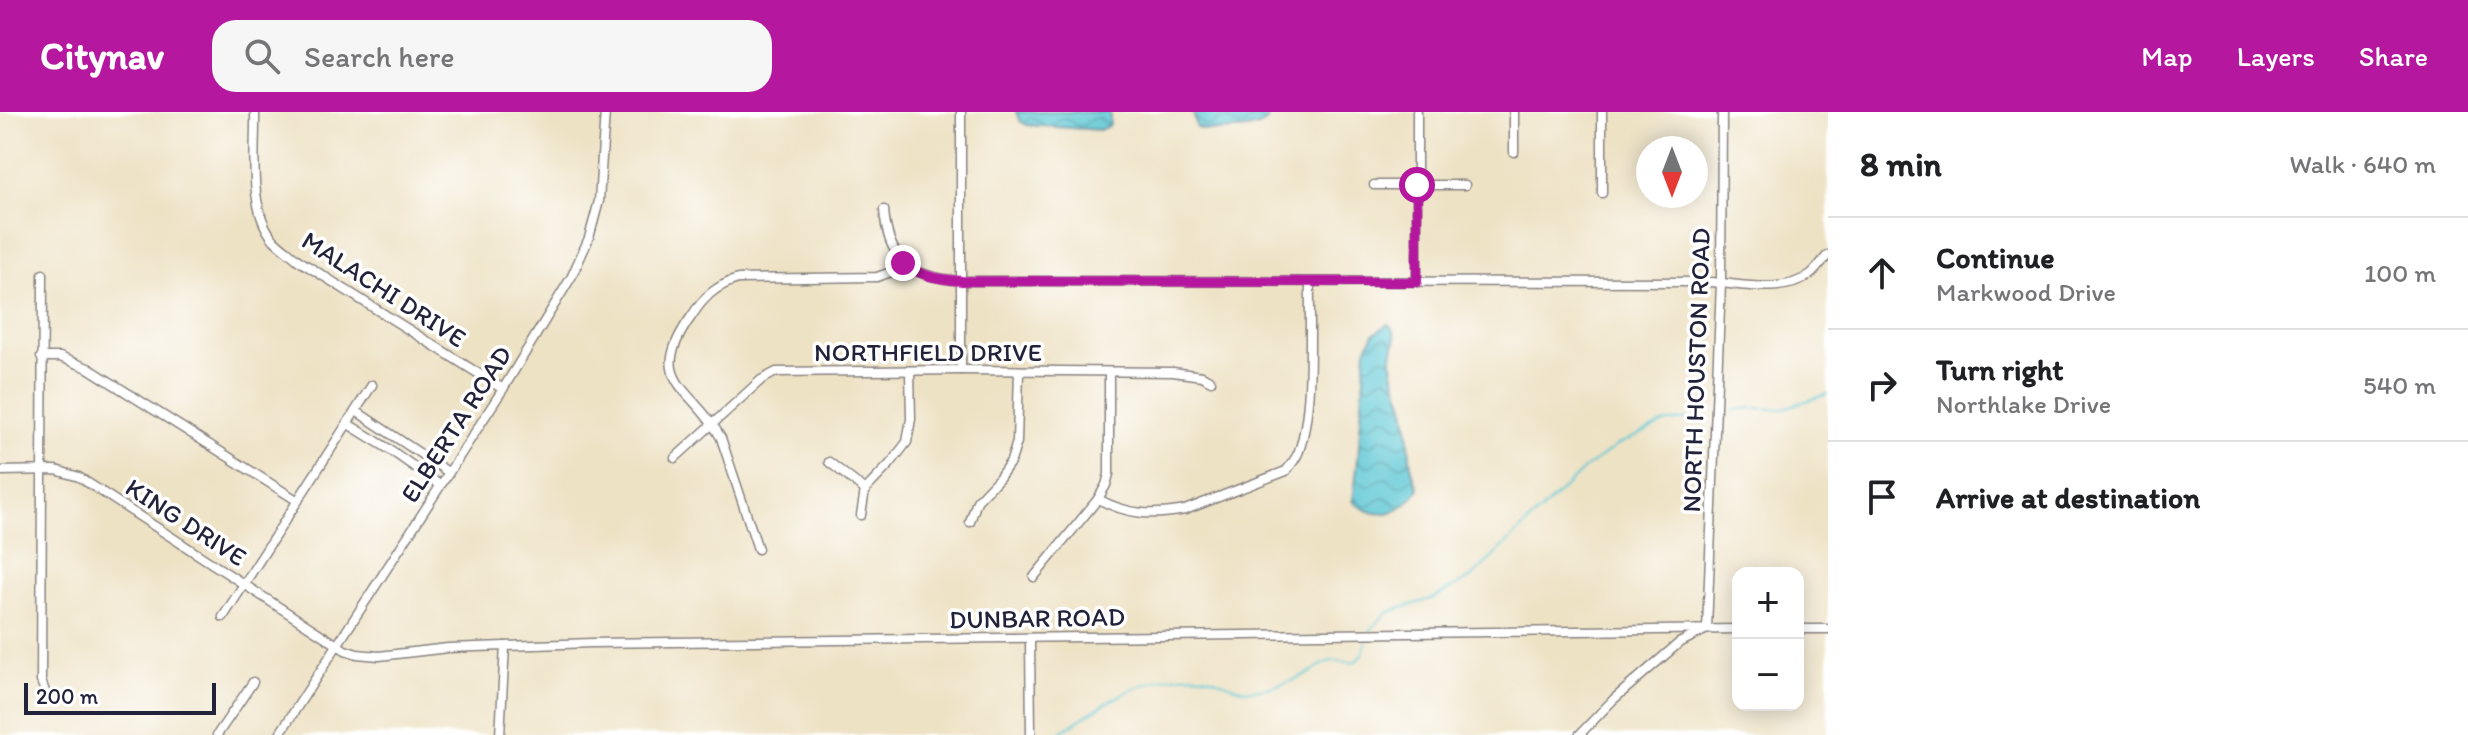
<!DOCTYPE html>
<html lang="en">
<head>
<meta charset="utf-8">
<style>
  :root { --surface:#fff; --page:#f6f6f6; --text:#202124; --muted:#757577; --line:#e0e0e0; --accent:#b5179e }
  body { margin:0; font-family:Itim,sans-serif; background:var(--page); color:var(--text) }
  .controls { position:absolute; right:24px; bottom:24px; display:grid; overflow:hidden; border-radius:16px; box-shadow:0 4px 20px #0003 }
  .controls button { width:72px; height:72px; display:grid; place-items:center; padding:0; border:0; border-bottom:2px solid var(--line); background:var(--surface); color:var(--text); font:40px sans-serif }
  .compass { position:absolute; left:1636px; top:24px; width:72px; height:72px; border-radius:50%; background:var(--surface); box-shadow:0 4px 20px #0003; rotate:180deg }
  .scale { position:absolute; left:24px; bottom:20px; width:192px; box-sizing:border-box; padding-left:8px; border:4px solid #22223b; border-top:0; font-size:22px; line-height:28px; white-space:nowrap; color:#22223b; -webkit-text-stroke:6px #fff; paint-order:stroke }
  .stop { position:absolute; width:24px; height:24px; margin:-18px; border:6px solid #b5179e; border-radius:50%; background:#fff }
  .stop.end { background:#b5179e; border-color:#fff; box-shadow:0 2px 8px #0008 }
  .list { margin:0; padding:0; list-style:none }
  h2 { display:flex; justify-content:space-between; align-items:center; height:104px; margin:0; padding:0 32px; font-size:34px }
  h2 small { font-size:26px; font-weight:400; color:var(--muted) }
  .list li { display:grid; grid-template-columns:52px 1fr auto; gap:24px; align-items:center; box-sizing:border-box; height:112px; padding:0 32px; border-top:2px solid var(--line) }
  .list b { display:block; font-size:30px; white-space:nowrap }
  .list p { margin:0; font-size:26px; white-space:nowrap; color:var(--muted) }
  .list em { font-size:26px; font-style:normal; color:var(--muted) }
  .icon { flex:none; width:44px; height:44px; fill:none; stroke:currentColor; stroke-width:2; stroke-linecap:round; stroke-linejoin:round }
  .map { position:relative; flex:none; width:1828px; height:623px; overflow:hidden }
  header { display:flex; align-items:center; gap:48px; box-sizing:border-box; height:112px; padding:0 40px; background:var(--accent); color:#fff }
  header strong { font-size:38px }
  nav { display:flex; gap:44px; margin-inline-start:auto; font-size:28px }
  .search { width:560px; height:72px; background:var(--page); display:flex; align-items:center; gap:20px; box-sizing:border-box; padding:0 28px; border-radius:24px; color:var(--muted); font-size:30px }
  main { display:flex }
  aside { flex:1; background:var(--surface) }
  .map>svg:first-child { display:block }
  .water { fill:url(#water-waves); stroke:#3e7487; stroke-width:2 }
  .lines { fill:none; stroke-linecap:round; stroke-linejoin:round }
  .stream { stroke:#5ac6d3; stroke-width:2 }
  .minor-casing { stroke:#888280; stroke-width:11 }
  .minor { stroke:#fff; stroke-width:8 }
  .route { stroke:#b5179e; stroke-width:10 }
  .labels { text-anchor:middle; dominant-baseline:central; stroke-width:7; stroke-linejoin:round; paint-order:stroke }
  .street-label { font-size:26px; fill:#22223b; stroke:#fff }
</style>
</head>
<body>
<header>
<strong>Citynav</strong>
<div class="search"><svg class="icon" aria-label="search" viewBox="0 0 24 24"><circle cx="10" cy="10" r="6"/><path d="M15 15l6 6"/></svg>Search here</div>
<nav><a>Map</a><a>Layers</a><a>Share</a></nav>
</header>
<main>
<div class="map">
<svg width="1828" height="623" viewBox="0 0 1828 623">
  <defs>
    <pattern id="water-waves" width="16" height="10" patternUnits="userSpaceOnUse" patternTransform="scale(2)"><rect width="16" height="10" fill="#5ac6d3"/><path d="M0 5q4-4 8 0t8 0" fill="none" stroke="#4aa0ac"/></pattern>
  </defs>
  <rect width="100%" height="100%" fill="#fff"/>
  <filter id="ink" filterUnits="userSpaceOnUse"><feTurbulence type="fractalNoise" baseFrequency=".0125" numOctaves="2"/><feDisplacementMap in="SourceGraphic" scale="16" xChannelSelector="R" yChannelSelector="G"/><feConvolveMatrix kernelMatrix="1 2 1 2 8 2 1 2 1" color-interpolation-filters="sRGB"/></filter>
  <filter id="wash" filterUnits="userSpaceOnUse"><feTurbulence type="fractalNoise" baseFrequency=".006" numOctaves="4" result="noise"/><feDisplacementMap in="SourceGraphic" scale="32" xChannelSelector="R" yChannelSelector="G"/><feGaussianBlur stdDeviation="1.8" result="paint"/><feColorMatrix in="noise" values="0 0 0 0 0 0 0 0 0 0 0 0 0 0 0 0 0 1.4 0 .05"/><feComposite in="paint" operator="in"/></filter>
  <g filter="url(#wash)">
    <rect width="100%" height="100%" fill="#eee2c4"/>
    <!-- water -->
    <g class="water">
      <polygon points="1016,0 1110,0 1110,13 1100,18 1027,13 1020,9"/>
      <path d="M1193,0h75l-1,9c-11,11 -55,11 -70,7z"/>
      <path d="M1388,212c14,12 4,20 4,34 -1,19 11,38 14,56 6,28 -1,47 13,75 -18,25 -41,34 -66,12l5,-42 8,-110 8,-15z"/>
    </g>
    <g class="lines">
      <!-- stream -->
      <g class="stream">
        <polyline points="1733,299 1747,296 1781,297 1828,282"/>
        <polyline points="1370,519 1378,509 1389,500 1434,486 1472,465 1584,357 1619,332 1664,311 1700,305"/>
        <path d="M1057,623c42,-29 93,-65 147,-59 16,2 31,15 46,14 21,-1 40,-7 59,-17 6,-3 15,-11 22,-12 7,-1 16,2 24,1l7,-7 5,-17"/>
      </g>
    </g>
  </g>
  <g filter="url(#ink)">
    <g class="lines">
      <defs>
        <g id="minor">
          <path d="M255,0c1,38 -8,97 19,128 7,7 16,13 24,20l205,129"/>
          <polyline points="961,0 961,258"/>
          <polyline points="1514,40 1514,0"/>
          <polyline points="1374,73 1465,73"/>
          <polyline points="1602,81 1602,0"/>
          <path d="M884,98c4,53 28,67 78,71l748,1c31,2 74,13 101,-8 6,-5 11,-13 17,-19"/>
          <polyline points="43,162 41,569 46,582"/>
          <polyline points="1417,170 1417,0"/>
          <polyline points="41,245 60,245 88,256 298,389"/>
          <polyline points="356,299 448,360"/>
          <polyline points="348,312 389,337 440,373"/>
          <polyline points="675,346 761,268 776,260 961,258 1173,260 1202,264 1211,269"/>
          <polyline points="829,350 865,378"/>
          <polyline points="0,359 56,358 79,365 345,538 357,542 379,544 448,536 592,531 1738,517"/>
          <path d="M1098,387c30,16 54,17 87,11l101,-39c5,-6 10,-12 13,-20 15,-43 10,-122 11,-169"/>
          <polyline points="861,403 865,378 890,352 907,330 911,307 910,259"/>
          <polyline points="970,410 977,389 999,366 1011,349 1017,330 1019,259"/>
          <path d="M758,437l-37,-111c-28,-52 -77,-55 -30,-121 13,-20 24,-31 47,-38l139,-2 14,-5 12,-9"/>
          <polyline points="1034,465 1098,387 1106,373 1109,362 1109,260"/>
          <polyline points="223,505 372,273"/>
          <polyline points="1798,517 1828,517"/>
          <polyline points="1030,527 1031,623"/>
          <polyline points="217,623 253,570"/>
          <polyline points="279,623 503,277 572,164 589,126 599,89 605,0"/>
          <polyline points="500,623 505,534"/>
          <polyline points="1579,623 1614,587 1679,531 1707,517 1721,171 1722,0"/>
        </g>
      </defs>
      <!-- minor casing -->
      <use href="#minor" class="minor-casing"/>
      <!-- minor -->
      <use href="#minor" class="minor"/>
    </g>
  </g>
  <g class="lines" filter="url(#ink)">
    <!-- route -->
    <path class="route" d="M903,151c19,14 36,16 59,18l455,1v-97"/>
  </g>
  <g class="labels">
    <!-- street labels -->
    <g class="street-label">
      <text transform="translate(384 177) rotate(33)">MALACHI DRIVE</text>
      <text x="928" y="240">NORTHFIELD DRIVE</text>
      <text transform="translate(1696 258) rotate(-88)">NORTH HOUSTON ROAD</text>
      <text transform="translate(456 312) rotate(-57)">ELBERTA ROAD</text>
      <text transform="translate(186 410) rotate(33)">KING DRIVE</text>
      <text transform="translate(1037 506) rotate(-1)">DUNBAR ROAD</text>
    </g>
  </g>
</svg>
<div class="controls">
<button>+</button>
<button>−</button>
</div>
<svg class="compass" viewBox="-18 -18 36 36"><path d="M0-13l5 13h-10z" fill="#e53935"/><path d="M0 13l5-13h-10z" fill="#757577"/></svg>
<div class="scale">200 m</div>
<div class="stop" style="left:1417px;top:73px"></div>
<div class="stop end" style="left:903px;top:151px"></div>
</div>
<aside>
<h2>8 min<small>Walk · 640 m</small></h2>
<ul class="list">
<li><svg class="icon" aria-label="ahead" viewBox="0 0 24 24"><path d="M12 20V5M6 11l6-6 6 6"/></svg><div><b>Continue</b><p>Markwood Drive</p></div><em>100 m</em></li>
<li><svg class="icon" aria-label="right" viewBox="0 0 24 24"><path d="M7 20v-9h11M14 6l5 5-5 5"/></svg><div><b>Turn right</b><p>Northlake Drive</p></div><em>540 m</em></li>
<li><svg class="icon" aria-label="arrive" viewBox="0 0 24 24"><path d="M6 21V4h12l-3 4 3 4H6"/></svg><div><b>Arrive at destination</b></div></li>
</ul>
</aside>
</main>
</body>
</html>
